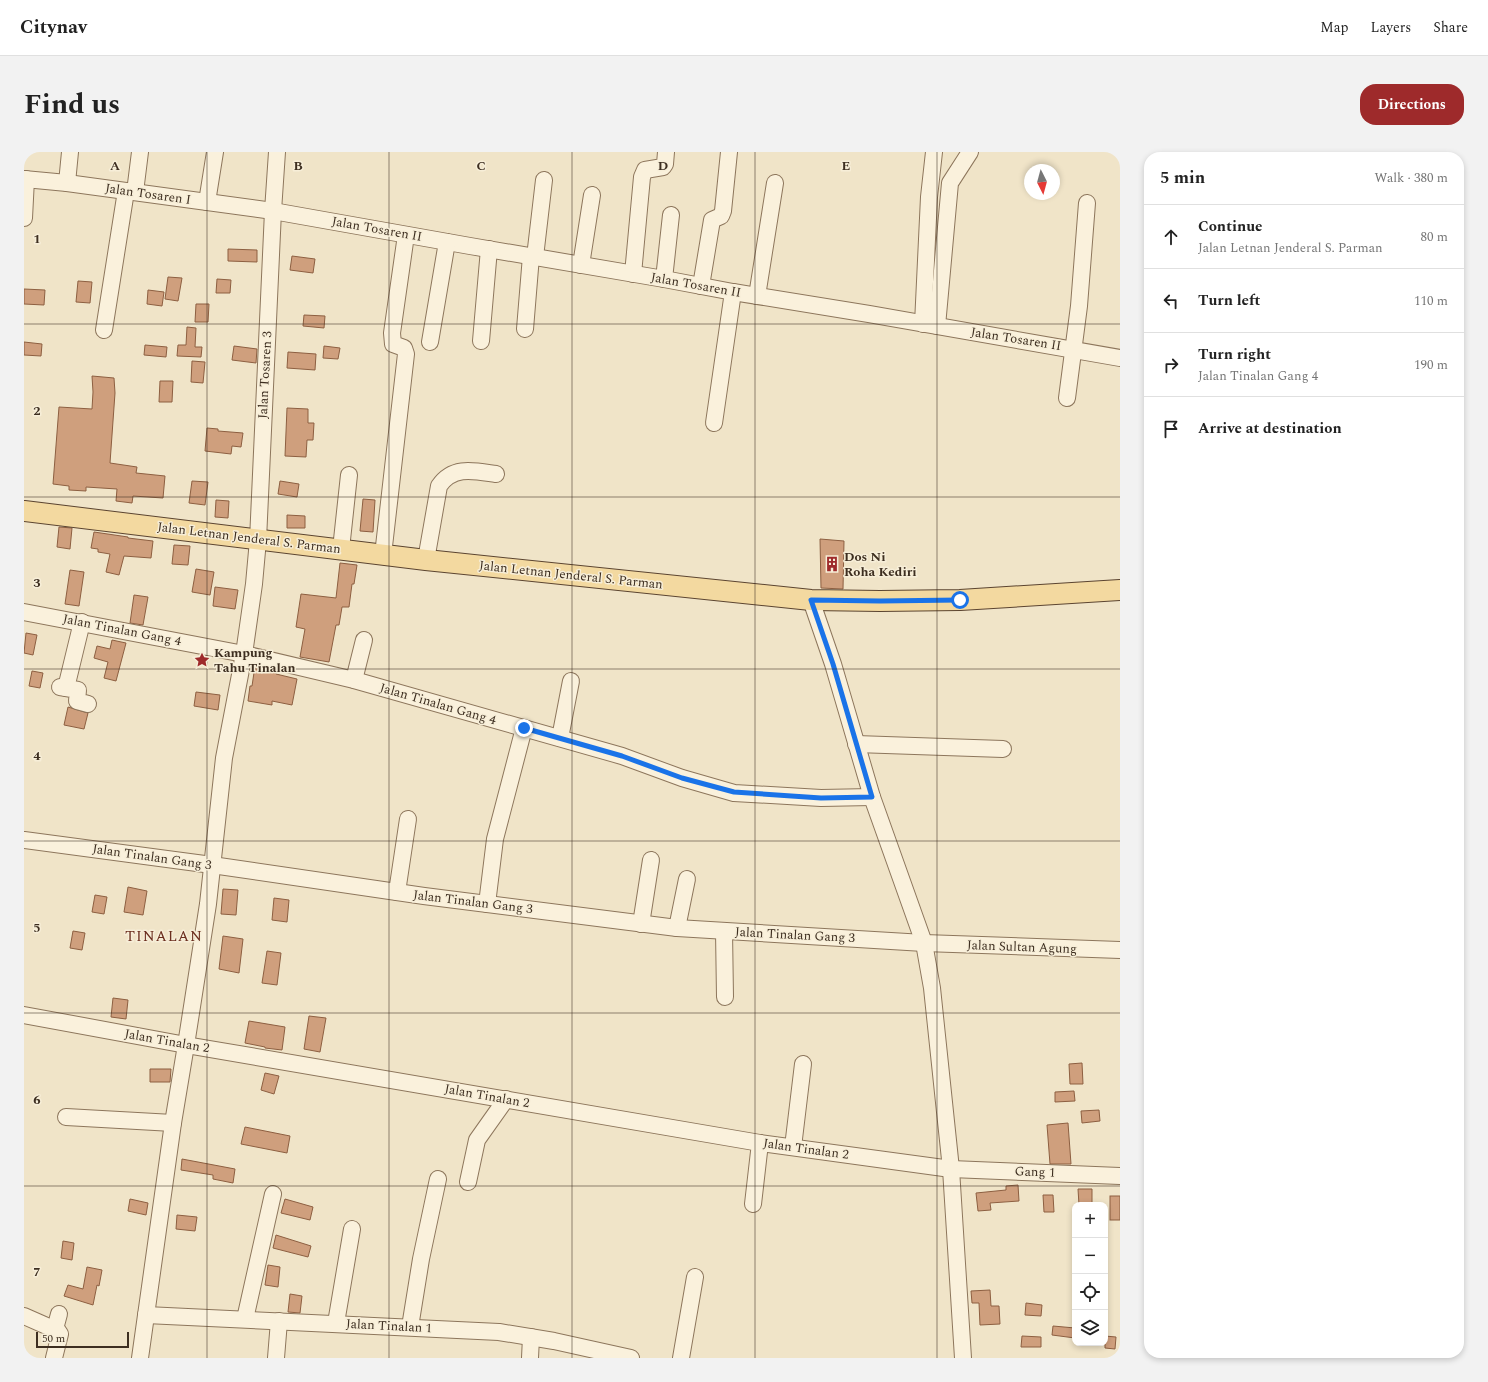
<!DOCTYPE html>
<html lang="en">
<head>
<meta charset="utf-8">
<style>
  :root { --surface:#fff; --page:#f2f2f2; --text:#222; --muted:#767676; --line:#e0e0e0; --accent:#9e2a2b }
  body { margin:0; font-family:Spectral,serif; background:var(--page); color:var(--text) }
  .controls { position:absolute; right:12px; bottom:12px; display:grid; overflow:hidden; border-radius:8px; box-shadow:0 2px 6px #0003 }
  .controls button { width:36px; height:36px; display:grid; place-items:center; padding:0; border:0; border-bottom:1px solid var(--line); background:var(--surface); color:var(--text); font:20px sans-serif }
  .compass { position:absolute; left:1000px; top:12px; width:36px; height:36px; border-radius:50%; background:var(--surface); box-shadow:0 2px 6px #0003; rotate:174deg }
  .scale { position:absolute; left:12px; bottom:10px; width:93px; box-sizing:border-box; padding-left:4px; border:2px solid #3d2e20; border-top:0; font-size:11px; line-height:14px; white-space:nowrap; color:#3d2e20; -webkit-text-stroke:3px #f7eed8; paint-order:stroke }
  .stop { position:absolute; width:12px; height:12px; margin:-9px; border:3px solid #1a73e8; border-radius:50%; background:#fff }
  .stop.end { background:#1a73e8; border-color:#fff; box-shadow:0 1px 4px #0008 }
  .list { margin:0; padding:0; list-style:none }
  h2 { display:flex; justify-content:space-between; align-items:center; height:52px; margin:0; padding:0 16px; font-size:17px }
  h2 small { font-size:13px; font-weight:400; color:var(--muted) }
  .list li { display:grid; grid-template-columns:26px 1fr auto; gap:12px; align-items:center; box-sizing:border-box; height:64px; padding:0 16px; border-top:1px solid var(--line) }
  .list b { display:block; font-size:15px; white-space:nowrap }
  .list p { margin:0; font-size:13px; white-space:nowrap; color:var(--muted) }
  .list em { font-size:13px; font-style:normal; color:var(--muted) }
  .icon { flex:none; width:22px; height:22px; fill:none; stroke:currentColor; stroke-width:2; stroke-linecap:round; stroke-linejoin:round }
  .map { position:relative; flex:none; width:1096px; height:1206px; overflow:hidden; border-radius:16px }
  header { display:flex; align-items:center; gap:24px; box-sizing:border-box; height:56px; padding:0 20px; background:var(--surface); border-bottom:1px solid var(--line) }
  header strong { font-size:19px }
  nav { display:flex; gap:22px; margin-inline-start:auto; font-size:14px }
  .intro { display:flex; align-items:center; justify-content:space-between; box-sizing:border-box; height:96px; padding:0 24px }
  h1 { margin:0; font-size:28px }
  .button { padding:10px 18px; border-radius:16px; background:var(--accent); color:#fff; font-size:14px; font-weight:700 }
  main { display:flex; gap:24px; padding:0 24px }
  aside { flex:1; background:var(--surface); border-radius:16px; box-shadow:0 2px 6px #0003 }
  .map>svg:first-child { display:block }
  .building { fill:#cf9f7d; stroke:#8d5f41 }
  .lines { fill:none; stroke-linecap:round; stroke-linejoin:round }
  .minor-casing { stroke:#8d765c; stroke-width:18 }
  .major-casing { stroke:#5b4430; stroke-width:22 }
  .minor { stroke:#faf1dc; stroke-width:16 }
  .major { stroke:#f3d9a0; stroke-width:20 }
  .route { stroke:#1a73e8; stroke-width:5 }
  .grid { fill:none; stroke:#3d2e20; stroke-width:1; stroke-opacity:0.55 }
  .labels { text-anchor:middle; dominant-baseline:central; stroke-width:3; stroke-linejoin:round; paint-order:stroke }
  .street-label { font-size:13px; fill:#3d2e20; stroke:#f7eed8 }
  .poi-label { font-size:13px; font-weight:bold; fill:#3d2e20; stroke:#f7eed8; text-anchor:start }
  .quarter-label { font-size:15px; letter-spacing:1px; fill:#6b2e1e; stroke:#f7eed8 }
  .grid-label { font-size:13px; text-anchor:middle; font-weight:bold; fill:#3d2e20; stroke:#f7eed8; stroke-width:3; stroke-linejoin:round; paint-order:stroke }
</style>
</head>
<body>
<header>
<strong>Citynav</strong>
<nav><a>Map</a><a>Layers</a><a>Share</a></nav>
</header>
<div class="intro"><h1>Find us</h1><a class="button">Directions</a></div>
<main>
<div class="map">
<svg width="1096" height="1206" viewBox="0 0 1096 1206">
  <rect width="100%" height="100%" fill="#f0e4c8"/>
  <!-- building -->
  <g class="building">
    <polygon points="204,97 233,98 233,110 204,109"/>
    <polygon points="268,104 291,107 289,121 266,118"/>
    <polygon points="144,125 158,126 154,149 141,147"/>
    <polygon points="193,127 207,128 206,141 192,141"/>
    <polygon points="54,129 68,130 66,151 52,150"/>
    <polygon points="0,137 21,138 20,153 0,152"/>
    <polygon points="124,138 140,140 138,154 123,152"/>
    <polygon points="172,152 185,152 184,170 171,170"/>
    <polygon points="280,163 301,164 300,176 279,174"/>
    <polygon points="163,175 172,176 171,195 178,195 177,205 153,204 154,193 162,193"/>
    <polygon points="0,190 18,192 17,204 0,203"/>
    <polygon points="121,193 143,195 142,205 120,203"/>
    <polygon points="210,194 233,197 232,211 208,208"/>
    <polygon points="300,194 316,196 314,207 299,206"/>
    <polygon points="264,200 292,202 291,218 263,216"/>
    <polygon points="168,209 181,210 179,231 167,230"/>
    <polygon points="68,224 90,226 91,241 86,311 113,315 112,321 141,324 139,346 109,344 108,351 92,349 93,337 62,335 62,339 45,338 45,334 29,332 35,255 68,257 69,240"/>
    <polygon points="136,229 149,229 148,250 135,250"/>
    <polygon points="263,256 284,257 284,271 290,271 289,288 283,288 282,305 261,304"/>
    <polygon points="183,276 194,277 194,279 219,281 217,295 208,294 207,302 181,299"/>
    <polygon points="168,329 184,330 181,353 165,351"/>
    <polygon points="256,329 275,332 273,345 254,342"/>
    <polygon points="339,347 351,348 349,380 336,379"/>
    <polygon points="192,348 205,349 204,366 191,365"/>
    <polygon points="263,363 281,364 281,376 263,376"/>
    <polygon points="35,375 48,376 46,397 33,395"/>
    <polygon points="70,380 104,385 104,386 129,389 127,406 100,404 95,423 82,420 86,402 74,400 74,397 67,396"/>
    <polygon points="796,387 820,389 819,437 797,436"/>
    <polygon points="150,393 166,394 164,413 148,412"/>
    <polygon points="316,411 333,413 330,432 328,432 325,455 318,455 315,473 312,473 305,510 276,505 281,477 272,475 277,442 312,446"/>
    <polygon points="172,417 190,420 186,443 168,440"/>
    <polygon points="46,418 60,420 55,454 41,452"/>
    <polygon points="191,435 214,438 211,457 189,454"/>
    <polygon points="110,443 124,445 119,473 106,471"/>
    <polygon points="2,481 13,483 9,503 0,501"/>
    <polygon points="88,488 102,491 92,529 80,526 84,510 70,506 73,494 86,497"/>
    <polygon points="231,514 252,519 252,522 273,527 268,553 248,549 248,553 224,549 226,534 228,534"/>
    <polygon points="8,519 19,521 16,536 5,534"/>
    <polygon points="172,540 196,543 194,558 170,554"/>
    <polygon points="44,555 64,561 60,577 40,573"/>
    <polygon points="104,735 123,739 119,763 100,760"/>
    <polygon points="199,737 214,738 212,763 197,762"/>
    <polygon points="71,743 83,745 80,762 68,760"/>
    <polygon points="250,746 265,748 263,770 248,768"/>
    <polygon points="49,779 61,781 58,798 46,796"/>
    <polygon points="199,784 219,787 215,821 195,817"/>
    <polygon points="243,799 257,801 253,833 238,831"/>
    <polygon points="89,846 104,848 102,867 87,865"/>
    <polygon points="285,864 302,866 296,900 280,897"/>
    <polygon points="225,869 261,875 258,898 241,896 241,895 221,891"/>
    <polygon points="1058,911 1059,932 1046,932 1045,912"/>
    <polygon points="126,917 147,917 146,930 126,930"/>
    <polygon points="241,921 255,924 250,942 237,938"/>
    <polygon points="1050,939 1051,949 1031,950 1031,940"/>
    <polygon points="1075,958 1076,969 1058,971 1057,959"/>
    <polygon points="1044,971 1047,1012 1026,1012 1023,973"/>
    <polygon points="221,975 266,984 263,1001 217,992"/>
    <polygon points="158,1007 211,1017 209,1031 189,1027 189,1023 157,1018"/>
    <polygon points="994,1033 995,1049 966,1051 967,1058 954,1059 952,1041 982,1038 982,1034"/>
    <polygon points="1054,1037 1068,1037 1068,1053 1055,1053"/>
    <polygon points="1019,1043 1029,1043 1030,1060 1020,1060"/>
    <rect x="1086" y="1044" width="10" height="24"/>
    <polygon points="106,1047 124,1051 122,1063 104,1059"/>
    <polygon points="261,1047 289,1055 286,1068 257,1061"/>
    <polygon points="153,1063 173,1065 171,1079 152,1077"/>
    <polygon points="252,1083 287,1094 284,1105 249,1096"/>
    <polygon points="39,1089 50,1091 48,1108 37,1106"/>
    <polygon points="244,1113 256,1115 254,1135 241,1133"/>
    <polygon points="63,1115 78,1118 75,1134 73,1133 69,1153 40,1144 44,1133 59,1137"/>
    <polygon points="966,1138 967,1154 975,1154 976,1172 956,1173 955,1151 948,1151 947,1139"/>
    <polygon points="266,1142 278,1144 276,1161 264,1160"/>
    <polygon points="1002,1151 1018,1153 1017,1164 1001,1163"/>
    <polygon points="1029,1174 1051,1176 1051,1186 1028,1183"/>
    <polygon points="998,1184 1017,1185 1017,1195 997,1195"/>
    <polygon points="1081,1184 1092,1185 1091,1197 1081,1196"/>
  </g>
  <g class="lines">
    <defs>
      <g id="minor">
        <polyline points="0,27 43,31 249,59 446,94 640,127 709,140 845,162 1096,206"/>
        <polyline points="43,31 46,0"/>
        <polyline points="111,40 116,0"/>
        <polyline points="183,50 191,0"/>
        <polyline points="0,66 2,27"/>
        <polyline points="511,105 520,28"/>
        <polyline points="557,113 568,43"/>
        <polyline points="609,122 618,25 621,18 639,15 641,12 642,0"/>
        <polyline points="640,127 647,63"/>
        <polyline points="677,134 688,68 697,64 699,59 705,0"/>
        <polyline points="733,144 751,31"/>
        <polyline points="899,172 905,45 910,0"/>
        <polyline points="913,174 926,31 946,0"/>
        <polyline points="501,177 507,104"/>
        <polyline points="80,178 102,39"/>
        <polyline points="457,189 465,97"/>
        <polyline points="406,190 423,90"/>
        <polyline points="1043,246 1055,154 1063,51"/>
        <polyline points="690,271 709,140"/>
        <polyline points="317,397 325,323"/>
        <polyline points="359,403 382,202 380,196 369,192 368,181 382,83"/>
        <path d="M402,408l13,-74c14,-21 36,-15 57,-12"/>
        <polyline points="787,448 809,512 848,645 900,791 908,836 927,1017 939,1206"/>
        <polyline points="0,460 220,502 330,528 598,604 658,626 710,641 797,646 848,645"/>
        <polyline points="330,528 340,488"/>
        <polyline points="36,535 54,538 53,549 64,552"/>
        <polyline points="42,536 58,470"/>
        <polyline points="536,586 547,529"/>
        <polyline points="832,592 979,597"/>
        <polyline points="0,688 188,713 400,744 653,776 900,791 1096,798"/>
        <polyline points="373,740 384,667"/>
        <polyline points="463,752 471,687 500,576"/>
        <polyline points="617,772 627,708"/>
        <polyline points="653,776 663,727"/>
        <polyline points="700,779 701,845"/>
        <polyline points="0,863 162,893 736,991 927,1017 1096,1024"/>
        <polyline points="42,965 149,971"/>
        <polyline points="769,995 779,912"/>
        <polyline points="444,1030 453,988 482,947"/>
        <polyline points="729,1052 736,991"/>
        <polyline points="122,1163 475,1180 530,1189 607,1206"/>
        <polyline points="0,1164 34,1179 36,1182 30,1206"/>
        <polyline points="221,1167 249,1042"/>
        <polyline points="312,1171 328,1077"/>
        <polyline points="386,1175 397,1107 414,1027"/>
        <polyline points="31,1177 35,1162"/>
        <polyline points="116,1206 149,971 162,893 184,752 200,606 220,502 230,432 234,388 249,59 253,0"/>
        <polyline points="252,1206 255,1169"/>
        <polyline points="506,1206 507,1185"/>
        <polyline points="657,1206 671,1125"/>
      </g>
      <polyline id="major" points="0,359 402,408 787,448 856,449 936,448 1096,438"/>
    </defs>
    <!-- minor casing -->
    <use href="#minor" class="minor-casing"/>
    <!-- major casing -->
    <use href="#major" class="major-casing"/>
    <!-- minor -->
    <use href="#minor" class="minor"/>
    <!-- major -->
    <use href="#major" class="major"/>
  </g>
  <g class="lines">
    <!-- route -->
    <polyline class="route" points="500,576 598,604 658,626 710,640 797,646 848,645 809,512 787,448 856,449 936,448"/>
  </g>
  <!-- grid -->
  <path class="grid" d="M183,0v1206M365,0v1206M548,0v1206M731,0v1206M913,0v1206M0,172h1096M0,345h1096M0,517h1096M0,689h1096M0,861h1096M0,1034h1096"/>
  <!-- icons -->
  <defs>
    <symbol id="building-bare" viewBox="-9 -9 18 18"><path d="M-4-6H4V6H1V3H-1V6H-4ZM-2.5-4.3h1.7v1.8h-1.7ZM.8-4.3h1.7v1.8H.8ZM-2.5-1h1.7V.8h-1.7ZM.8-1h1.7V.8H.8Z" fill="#9e2a2b" stroke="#f7eed8" stroke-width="2.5" paint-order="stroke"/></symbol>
    <symbol id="sight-bare" viewBox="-9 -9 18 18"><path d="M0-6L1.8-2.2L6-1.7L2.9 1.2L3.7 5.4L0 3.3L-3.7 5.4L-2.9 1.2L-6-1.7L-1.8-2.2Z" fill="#9e2a2b" stroke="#f7eed8" stroke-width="2.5" paint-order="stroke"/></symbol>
  </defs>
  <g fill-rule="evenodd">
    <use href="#building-bare" x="797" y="401" width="22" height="22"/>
    <use href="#sight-bare" x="167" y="497" width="22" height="22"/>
  </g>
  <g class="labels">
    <!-- street labels -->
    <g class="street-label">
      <text transform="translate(124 42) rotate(8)">Jalan Tosaren I</text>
      <text transform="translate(353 77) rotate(10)">Jalan Tosaren II</text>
      <text transform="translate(672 133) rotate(10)">Jalan Tosaren II</text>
      <text transform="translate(992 187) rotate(9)">Jalan Tosaren II</text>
      <text transform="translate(241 223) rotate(-87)">Jalan Tosaren 3</text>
      <text transform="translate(225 386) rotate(7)">Jalan Letnan Jenderal S. Parman</text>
      <text transform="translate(547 423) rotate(6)">Jalan Letnan Jenderal S. Parman</text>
      <text transform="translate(98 478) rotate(11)">Jalan Tinalan Gang 4</text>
      <text transform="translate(414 552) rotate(16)">Jalan Tinalan Gang 4</text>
      <text transform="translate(128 705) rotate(8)">Jalan Tinalan Gang 3</text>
      <text transform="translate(449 750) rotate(7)">Jalan Tinalan Gang 3</text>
      <text transform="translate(771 783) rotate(3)">Jalan Tinalan Gang 3</text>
      <text transform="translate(998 795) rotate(2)">Jalan Sultan Agung</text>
      <text transform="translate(143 889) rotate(10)">Jalan Tinalan 2</text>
      <text transform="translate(463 944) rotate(10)">Jalan Tinalan 2</text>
      <text transform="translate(782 997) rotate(8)">Jalan Tinalan 2</text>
      <text transform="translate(1011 1020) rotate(2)">Gang 1</text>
      <text transform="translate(365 1174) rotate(3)">Jalan Tinalan 1</text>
    </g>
    <!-- poi labels -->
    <g class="poi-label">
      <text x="820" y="405">Dos Ni<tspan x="820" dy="15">Roha Kediri</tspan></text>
      <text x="190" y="501">Kampung<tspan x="190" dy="15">Tahu Tinalan</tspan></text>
    </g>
    <!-- quarter labels -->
    <g class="quarter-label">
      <text x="140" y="784">TINALAN</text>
    </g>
  </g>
  <g class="grid-label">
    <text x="91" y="18">A</text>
    <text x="274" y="18">B</text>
    <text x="457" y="18">C</text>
    <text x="639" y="18">D</text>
    <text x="822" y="18">E</text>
    <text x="13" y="91">1</text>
    <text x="13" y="263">2</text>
    <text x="13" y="435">3</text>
    <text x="13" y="608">4</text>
    <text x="13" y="780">5</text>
    <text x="13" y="952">6</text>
    <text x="13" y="1124">7</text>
  </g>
</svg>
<div class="controls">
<button>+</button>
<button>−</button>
<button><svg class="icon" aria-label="locate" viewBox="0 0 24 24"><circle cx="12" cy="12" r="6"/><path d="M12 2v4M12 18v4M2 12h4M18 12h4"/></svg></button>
<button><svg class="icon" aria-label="layers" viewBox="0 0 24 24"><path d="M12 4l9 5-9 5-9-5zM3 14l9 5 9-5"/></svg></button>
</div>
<svg class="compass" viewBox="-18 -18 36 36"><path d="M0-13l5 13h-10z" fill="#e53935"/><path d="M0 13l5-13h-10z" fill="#767676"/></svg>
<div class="scale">50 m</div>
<div class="stop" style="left:936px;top:448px"></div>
<div class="stop end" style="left:500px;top:576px"></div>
</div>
<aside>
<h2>5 min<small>Walk · 380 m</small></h2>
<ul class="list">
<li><svg class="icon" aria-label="ahead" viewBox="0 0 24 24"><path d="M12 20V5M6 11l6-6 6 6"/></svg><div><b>Continue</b><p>Jalan Letnan Jenderal S. Parman</p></div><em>80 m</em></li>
<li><svg class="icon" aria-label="left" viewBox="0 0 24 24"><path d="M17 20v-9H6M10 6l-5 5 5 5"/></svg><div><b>Turn left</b></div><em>110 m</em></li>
<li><svg class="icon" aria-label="right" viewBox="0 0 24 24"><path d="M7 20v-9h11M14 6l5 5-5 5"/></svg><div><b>Turn right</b><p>Jalan Tinalan Gang 4</p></div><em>190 m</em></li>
<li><svg class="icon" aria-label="arrive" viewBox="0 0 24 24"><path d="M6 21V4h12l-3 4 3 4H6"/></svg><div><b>Arrive at destination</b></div></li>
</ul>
</aside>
</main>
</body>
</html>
